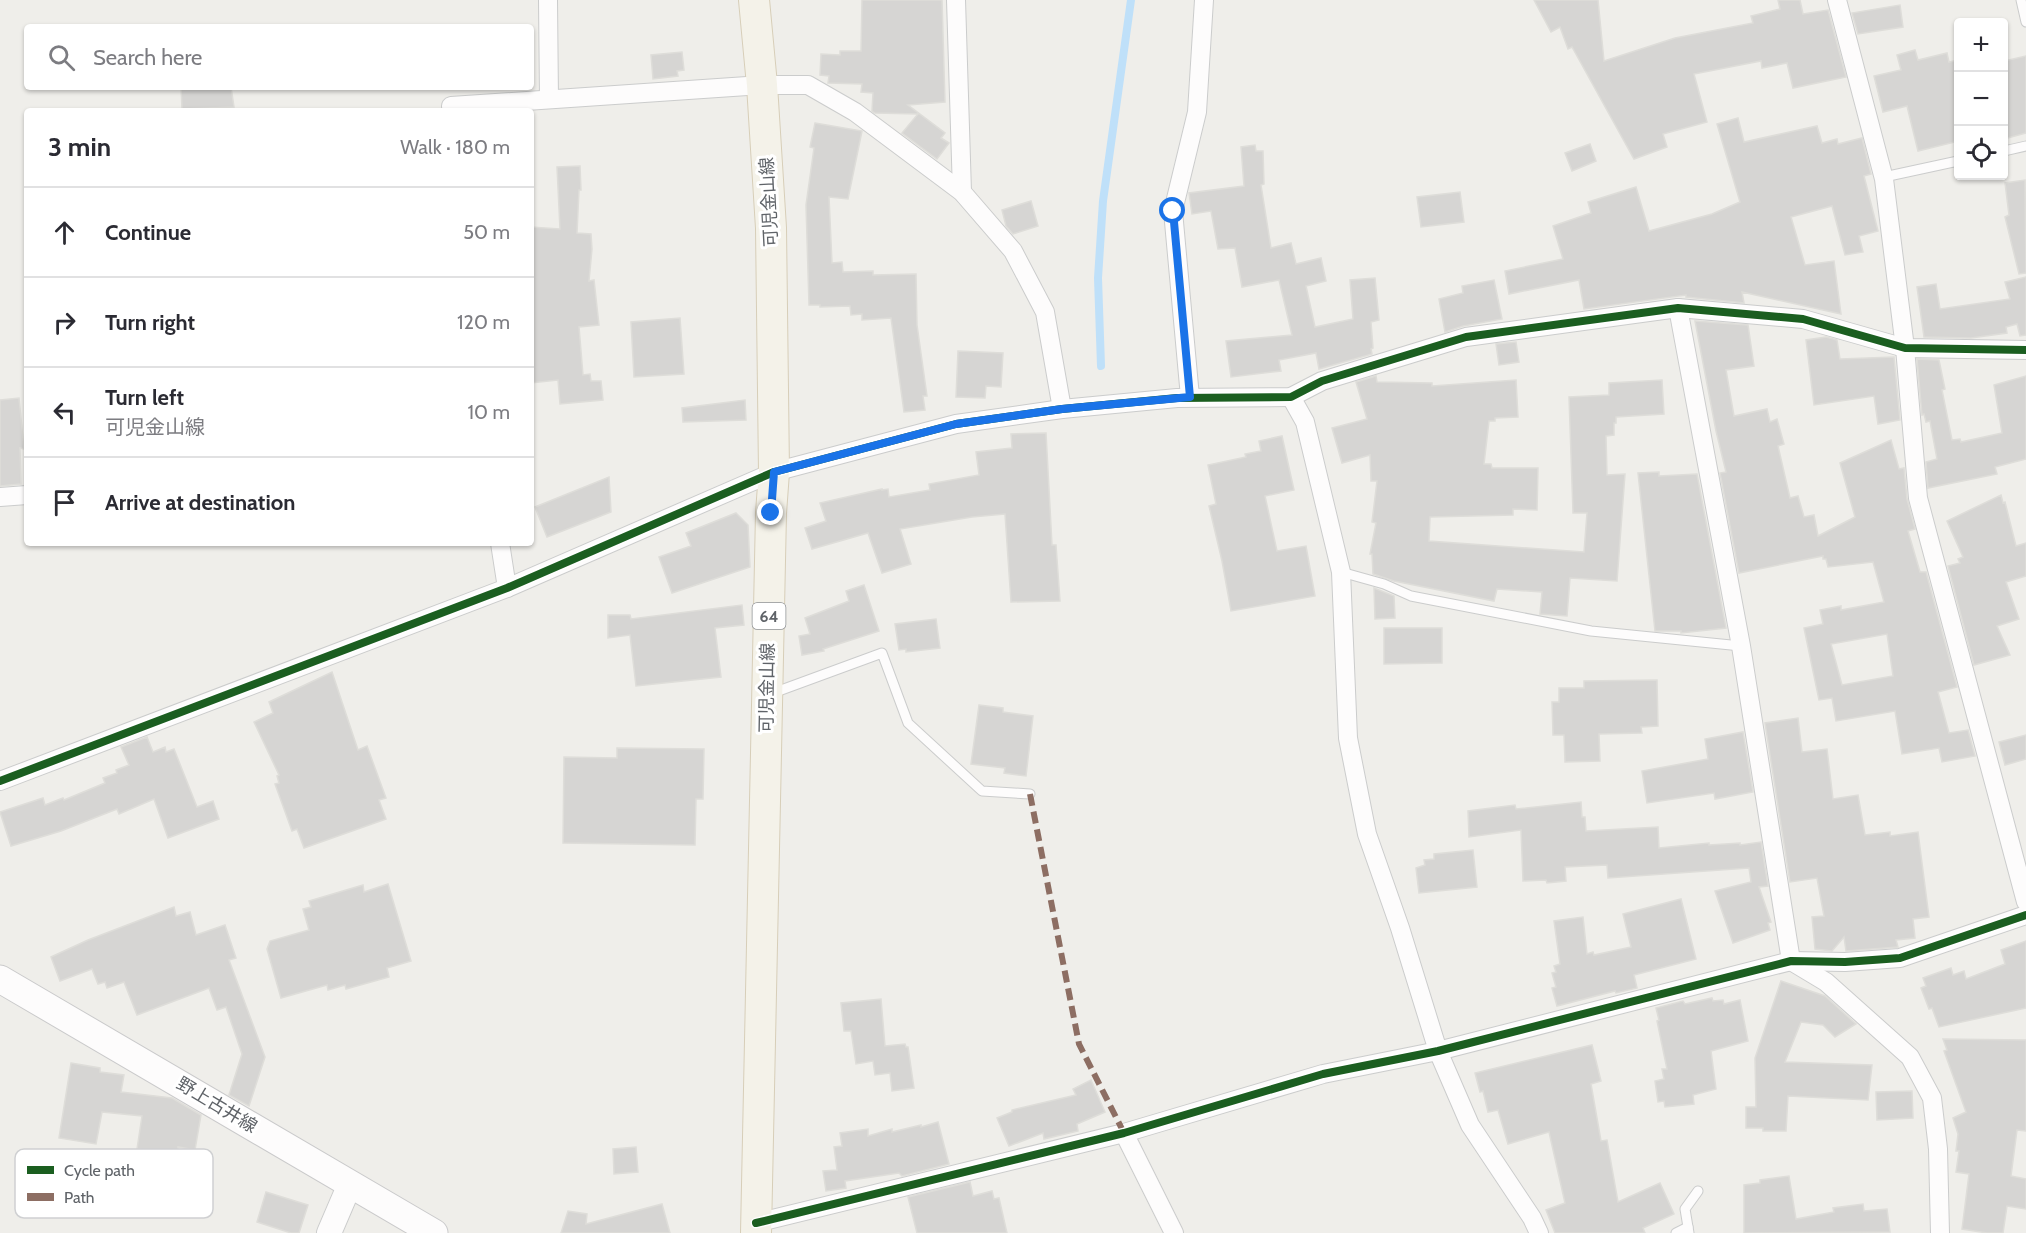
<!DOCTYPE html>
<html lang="en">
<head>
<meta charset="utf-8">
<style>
  :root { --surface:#fff; --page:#f2f2f3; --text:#2b2b33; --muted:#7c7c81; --line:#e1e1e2 }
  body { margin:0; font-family:Cabin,"Noto Sans JP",sans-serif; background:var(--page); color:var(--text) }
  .controls { position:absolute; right:18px; top:18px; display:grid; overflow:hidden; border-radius:6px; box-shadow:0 2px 4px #0004 }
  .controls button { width:54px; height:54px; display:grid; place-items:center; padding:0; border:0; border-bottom:2px solid var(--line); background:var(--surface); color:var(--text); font:30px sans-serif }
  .stop { position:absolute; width:18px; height:18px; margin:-14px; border:4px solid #1a73e8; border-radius:50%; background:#fff }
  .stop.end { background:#1a73e8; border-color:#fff; box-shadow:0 2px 6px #0008 }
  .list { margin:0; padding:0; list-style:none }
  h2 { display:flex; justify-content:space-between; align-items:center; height:78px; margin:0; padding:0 24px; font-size:26px }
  h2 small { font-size:20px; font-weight:400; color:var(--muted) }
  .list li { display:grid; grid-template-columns:39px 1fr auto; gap:18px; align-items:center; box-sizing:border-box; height:90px; padding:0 24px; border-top:2px solid var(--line) }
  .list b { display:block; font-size:22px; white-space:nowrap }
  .list p { margin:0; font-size:20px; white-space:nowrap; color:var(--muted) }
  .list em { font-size:20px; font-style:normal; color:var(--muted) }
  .icon { flex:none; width:33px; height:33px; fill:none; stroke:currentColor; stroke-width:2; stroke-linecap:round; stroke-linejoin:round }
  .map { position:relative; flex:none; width:2026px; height:1233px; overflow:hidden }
  .search { position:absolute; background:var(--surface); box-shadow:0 2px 4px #0004; left:24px; top:24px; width:510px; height:66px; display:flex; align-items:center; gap:15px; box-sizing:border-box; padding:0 21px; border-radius:6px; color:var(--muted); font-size:22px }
  .panel { position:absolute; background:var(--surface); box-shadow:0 2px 4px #0004; left:24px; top:108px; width:510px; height:438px; border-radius:6px }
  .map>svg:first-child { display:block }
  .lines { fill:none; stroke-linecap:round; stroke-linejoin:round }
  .stream { stroke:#bfe0f9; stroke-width:8 }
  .building { fill:#d6d5d3; stroke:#deddd9; stroke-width:1.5; fill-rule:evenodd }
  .service-casing { stroke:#cbcccc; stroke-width:11 }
  .minor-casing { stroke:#cbcccc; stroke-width:20 }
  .tertiary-casing { stroke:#cbcccc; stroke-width:26 }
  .secondary-casing { stroke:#cacacb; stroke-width:29 }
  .primary-casing { stroke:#d7ceb8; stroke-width:32 }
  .service { stroke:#fdfcfc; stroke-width:9 }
  .minor { stroke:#fdfcfc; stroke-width:18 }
  .tertiary { stroke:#fdfcfc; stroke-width:24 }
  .secondary { stroke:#fdfcfc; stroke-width:27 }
  .primary { stroke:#f4f2e9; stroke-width:30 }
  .quiet { stroke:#8d6e63; stroke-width:6; stroke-dasharray:12 6; stroke-linecap:butt }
  .cycleway-casing { stroke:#fff; stroke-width:11 }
  .cycleway { stroke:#1b5e20; stroke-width:8 }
  .route { stroke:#1a73e8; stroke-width:8 }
  .labels { text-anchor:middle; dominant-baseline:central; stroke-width:6; stroke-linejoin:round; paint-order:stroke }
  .shield { fill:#fff; stroke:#8f9295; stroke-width:1.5 }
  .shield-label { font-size:16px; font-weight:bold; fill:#5f6368 }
  .street-label { font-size:18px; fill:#5f6368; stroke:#fff }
  .key { fill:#fff; stroke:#cfd0d2; stroke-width:1.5 }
  .key-label { font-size:16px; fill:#5f6368 }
</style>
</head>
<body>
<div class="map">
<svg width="2026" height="1233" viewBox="0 0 2026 1233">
  <rect width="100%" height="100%" fill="#efeeea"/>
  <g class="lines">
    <!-- stream -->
    <polyline class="stream" points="1101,366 1098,278 1103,201 1131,0"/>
  </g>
  <!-- building -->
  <g class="building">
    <polygon points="862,0 942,0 945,102 908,105 945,133 941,138 949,143 937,159 902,133 918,114 875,113 872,111 873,93 861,92 862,84 828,83 829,76 820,75 821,54 840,55 840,51 861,51"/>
    <polygon points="1534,0 1598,0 1604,61 1675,38 1753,23 1751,16 1780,9 1778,0 1800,0 1803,14 1828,10 1846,77 1793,88 1787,63 1762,68 1761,61 1694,74 1707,122 1663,134 1667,147 1634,159 1572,47 1568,49 1560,27 1551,32"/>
    <polygon points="1900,5 1903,27 1858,34 1852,13"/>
    <polygon points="1915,50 1918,60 1947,53 1949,62 1959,60 1959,141 1918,151 1907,106 1883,112 1874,76 1901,70 1897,55"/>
    <polygon points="682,52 684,70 677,71 678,76 653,79 651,55"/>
    <polygon points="2026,56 2026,133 2004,139 2004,61"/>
    <polygon points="181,87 231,87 234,107 182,109"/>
    <polygon points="1738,118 1744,142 1817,126 1822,143 1837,139 1838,144 1862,138 1871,174 1864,176 1878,231 1859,236 1863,252 1845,255 1832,206 1791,217 1805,265 1834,261 1841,314 1742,292 1744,303 1686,297 1686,295 1584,309 1579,280 1509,294 1505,271 1563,259 1553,226 1591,213 1588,202 1636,187 1649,231 1712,214 1740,202 1717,124"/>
    <polygon points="815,123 862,131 848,199 829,197 832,263 842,262 843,272 873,271 873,275 916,274 917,325 927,396 923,396 925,410 904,412 891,318 862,320 862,314 851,315 850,306 820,307 820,305 809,305 806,205 814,148 810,147"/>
    <polygon points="1590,144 1596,161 1572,171 1565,153"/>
    <polygon points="1255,145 1256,151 1263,151 1264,184 1261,185 1271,248 1291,243 1296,264 1321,258 1326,281 1306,286 1315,327 1353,319 1350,280 1375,278 1379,320 1371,322 1373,348 1371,349 1372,354 1319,369 1316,353 1279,360 1281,371 1231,377 1226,341 1292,335 1279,280 1242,287 1235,248 1218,249 1211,211 1192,214 1189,193 1244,186 1241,147"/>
    <polygon points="580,166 581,190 579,190 577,233 591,234 592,249 589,281 594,280 599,325 579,327 583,375 590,374 591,381 601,381 603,400 560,404 558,380 531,383 531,227 560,229 557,167"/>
    <polygon points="2025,180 2026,273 2019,274 2005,217 2009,215 2005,183"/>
    <polygon points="1460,192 1464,222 1421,227 1417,197"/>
    <polygon points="1031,201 1038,226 1013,234 1006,226 1002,210"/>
    <polygon points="2026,277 2026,335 2020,336 2017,324 2006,327 2007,333 1971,338 1924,337 1917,287 1936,284 1940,309 2010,299 2005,282"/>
    <polygon points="1494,280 1502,319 1463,326 1445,332 1439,299 1463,293 1462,286"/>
    <polygon points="680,318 684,374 634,377 631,322"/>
    <path d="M1695,321l53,4 6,41 -28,4 8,46 33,-7 3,13 7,-3 7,25 -6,2 12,52 8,-2 6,21 10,-2 4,21 37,-19 -15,-54 51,-23 8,29 5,-1 3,31 8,30 -7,2 12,41h6l31,115 -19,5 11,41 19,-3 7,26 -33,6 -3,-14 -37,6 -7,-43 -59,10 -4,-23 -13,2 -15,-72 19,-4 -3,-14 21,-4v4l43,-8 -11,-40 -45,5 -2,-8h-3v-3l-84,17 -19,-100 6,-1 -10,-41zM1887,634l6,42 -51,9 -11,-41z"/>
    <polygon points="1826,337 1837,340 1840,359 1894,357 1900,420 1878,424 1874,396 1814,405 1806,340"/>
    <polygon points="1516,342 1519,362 1499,365 1496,344"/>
    <polygon points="958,351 1003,353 1001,387 986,386 985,398 956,397"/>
    <polygon points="1917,359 1939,360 1945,389 1942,390 1952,440 1960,439 1961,442 2002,433 1994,385 2026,376 2026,459 1995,467 1997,474 1928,488 1926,462 1937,459 1930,421 1926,422 1924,414 1922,415"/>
    <polygon points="1376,376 1377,382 1432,383 1432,386 1516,380 1518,417 1495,418 1495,421 1489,421 1484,464 1491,464 1492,468 1538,468 1537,510 1513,509 1513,515 1430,517 1429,541 1584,552 1587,513 1573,513 1569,397 1609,395 1609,383 1662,380 1664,414 1616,417 1616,423 1614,423 1614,435 1606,436 1607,475 1625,474 1617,581 1570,578 1567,616 1540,614 1542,592 1497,589 1494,601 1394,581 1373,574 1372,554 1370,554 1376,523 1372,522 1377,481 1371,481 1370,455 1342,463 1332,428 1367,419 1356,382"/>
    <polygon points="19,398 24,449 20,448 21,484 0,486 0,400"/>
    <polygon points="745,400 746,420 683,422 682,408"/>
    <polygon points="1046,433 1052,545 1056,545 1060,601 1011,602 1005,514 972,517 900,529 911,564 882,573 868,533 812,549 805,528 826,521 820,503 882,489 882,490 888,489 889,497 930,490 929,484 979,475 976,452 1012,448 1011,434"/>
    <polygon points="1282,436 1294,490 1265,496 1277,551 1306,546 1315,596 1231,611 1222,561 1209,506 1216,504 1208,465 1246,457 1245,454 1261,451 1259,441"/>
    <polygon points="1659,472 1659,476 1697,474 1726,628 1681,633 1681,631 1655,631 1638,473"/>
    <polygon points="609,477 611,512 547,537 535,507"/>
    <polygon points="2001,495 2003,503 2005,502 2016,546 2026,543 2026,576 2006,582 2019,619 1997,626 2010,655 1974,665 1948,566 1960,563 1958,559 1963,557 1947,521"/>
    <polygon points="736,513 748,525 750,567 672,593 659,557 691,546 686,533"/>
    <polygon points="864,585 879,631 823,649 824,651 802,655 799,636 810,634 805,618 849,601 846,591"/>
    <polygon points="1374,588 1394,596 1395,618 1375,619"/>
    <polygon points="742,605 744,625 715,628 721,677 636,686 630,635 608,638 608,615 630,615 631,619"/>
    <polygon points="936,619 940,648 906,652 906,649 899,650 895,624"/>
    <polygon points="1384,628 1442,628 1442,663 1384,664"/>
    <polygon points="332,672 358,750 367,746 386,798 379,800 386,819 304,848 297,829 292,831 275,784 279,783 277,776 279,775 254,722 273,713 269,702"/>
    <polygon points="1657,680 1658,726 1641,727 1642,733 1599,734 1600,761 1565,762 1564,735 1553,735 1552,702 1559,702 1559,688 1584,688 1584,681"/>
    <polygon points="979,705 1003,708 1003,712 1033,716 1026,776 1004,773 1005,768 971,764"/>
    <polygon points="1798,718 1802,752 1827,749 1833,799 1858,795 1865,835 1890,832 1890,836 1918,832 1929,917 1913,919 1915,938 1896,940 1898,947 1846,951 1844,937 1832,951 1815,949 1812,917 1824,916 1817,878 1790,882 1765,723"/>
    <polygon points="1743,732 1753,792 1715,799 1714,793 1647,803 1642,771 1708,759 1705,739"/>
    <polygon points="2026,735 2026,759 2005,765 1999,742"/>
    <polygon points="147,737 153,752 165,747 166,752 174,749 197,807 213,801 219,819 168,838 154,799 119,814 117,809 61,831 11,846 0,812 43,798 45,805 63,798 64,800 105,783 103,778 117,773 116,770 129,765 121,747"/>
    <polygon points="617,748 704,749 703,799 696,799 695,845 563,843 564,757 617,758"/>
    <polygon points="1581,802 1582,817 1585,817 1586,831 1658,827 1659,848 1709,843 1709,845 1740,843 1740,845 1761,842 1768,886 1759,887 1771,922 1768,923 1770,930 1733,943 1715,891 1751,882 1749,868 1608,878 1607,865 1565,867 1566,881 1547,883 1546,880 1523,881 1521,830 1469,837 1468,811 1515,805 1516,809"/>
    <polygon points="1473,850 1477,887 1419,893 1416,868 1425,865 1424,860 1434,859 1434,854"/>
    <polygon points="388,884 411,961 387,968 389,977 346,989 345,985 328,990 327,985 281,998 267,949 270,941 309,930 303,909 311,907 309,901 363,885 364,892"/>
    <polygon points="1681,899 1696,959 1634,975 1637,988 1616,993 1615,991 1557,1006 1552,988 1556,987 1552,973 1556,972 1554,966 1560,964 1554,921 1583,917 1587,954 1593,952 1594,955 1631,947 1623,914"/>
    <polygon points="174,907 176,916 190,912 196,935 225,925 236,958 229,960 265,1057 249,1106 229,1095 242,1054 226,1007 217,1010 209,988 137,1015 124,982 107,988 105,982 98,984 92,969 60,981 51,957 88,940"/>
    <polygon points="2026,941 2026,1008 1939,1027 1932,1008 1929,1009 1921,988 1926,986 1923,978 1951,968 1953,975 1964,971 1966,979 2005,964 2001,950"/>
    <polygon points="1781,981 1825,996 1856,1024 1835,1037 1823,1025 1801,1022 1785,1062 1872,1065 1868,1100 1788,1096 1786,1131 1763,1131 1763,1128 1746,1128 1746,1107 1756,1107 1755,1058"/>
    <polygon points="1712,998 1713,1001 1723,1000 1724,1004 1740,1000 1748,1041 1711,1051 1716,1089 1693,1095 1694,1104 1665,1107 1664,1101 1658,1102 1655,1081 1664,1079 1662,1069 1667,1069 1657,1021 1659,1020 1656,1008 1683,1001 1685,1004"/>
    <polygon points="881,999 885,1046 905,1044 906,1047 908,1047 914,1088 892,1091 890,1073 875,1075 873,1061 856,1064 851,1031 844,1031 841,1003"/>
    <polygon points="1943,1039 2026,1040 2026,1131 2017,1130 2011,1176 2026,1179 2026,1209 2007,1206 2003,1233 1987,1233 1962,1229 1969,1174 1956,1172 1959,1151 1956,1151 1958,1134 1953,1118 1966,1112 1944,1051 1947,1050"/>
    <polygon points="1592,1045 1601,1081 1591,1084 1601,1141 1607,1140 1618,1202 1660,1183 1674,1214 1643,1228 1645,1233 1555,1233 1546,1210 1565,1203 1549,1132 1508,1144 1498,1110 1488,1112 1483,1091 1480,1092 1475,1073"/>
    <polygon points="71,1063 100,1068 100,1072 124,1075 121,1092 172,1098 201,1115 195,1150 178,1147 177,1155 137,1149 142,1116 102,1112 96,1144 59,1138"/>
    <polygon points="1091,1080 1105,1112 1077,1124 1078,1131 1044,1139 1043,1133 1009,1146 997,1118 1012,1112 1012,1110 1076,1095 1073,1089"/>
    <polygon points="1912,1091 1913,1118 1877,1120 1876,1092"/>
    <polygon points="938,1122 949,1164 902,1176 899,1173 845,1181 846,1188 826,1191 823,1171 837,1170 834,1147 842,1146 840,1133 868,1129 868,1136 892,1129 892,1132 921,1125 921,1127"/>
    <polygon points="636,1147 638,1172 614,1174 613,1149"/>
    <polygon points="1789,1176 1796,1219 1834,1212 1833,1208 1863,1204 1864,1211 1887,1209 1890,1232 1744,1233 1744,1185 1760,1183 1760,1180"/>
    <polygon points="970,1182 973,1196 992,1191 994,1199 999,1198 1007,1233 917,1233 908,1197"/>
    <polygon points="266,1192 308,1205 299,1233 291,1233 257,1222"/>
    <polygon points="662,1204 670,1233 561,1233 568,1211 587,1214 586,1224"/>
  </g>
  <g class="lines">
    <defs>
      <g id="service">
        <polyline points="2021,0 2026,22"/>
        <polyline points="2004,151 2026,146"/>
        <polyline points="1884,177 1958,161"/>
        <polyline points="1341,572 1384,584 1411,596 1591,631 1741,646"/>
        <polyline points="773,693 882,653 908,723 982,791 1030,794"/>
        <polyline points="1676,1233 1688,1227"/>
        <polyline points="1689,1233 1685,1209 1698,1191"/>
      </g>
      <g id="minor">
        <polyline points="548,0 549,99"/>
        <polyline points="956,0 962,192"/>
        <polyline points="1837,0 1884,179 1905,348 1918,498 2026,902"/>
        <polyline points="452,111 451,106 762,85 808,85 855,112 962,192 1013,251 1045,312 1062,409"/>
        <polyline points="1678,308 1741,646 1791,961 1826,982 1910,1057 1932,1098 1938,1149 1940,1233"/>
        <polyline points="1190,397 1173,211 1197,112 1204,0"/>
        <polyline points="1291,397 1305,422 1341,572 1348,738 1367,834 1400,928 1438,1051 1470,1125 1532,1218 1539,1233"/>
        <polyline points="0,497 27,495"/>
        <polyline points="500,543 507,588"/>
        <polyline points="0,781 507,588 774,472 956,424 1062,409 1177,398 1291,397 1322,381 1466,337 1678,308 1803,319 1905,348 2026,350"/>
        <polyline points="1124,1133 1174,1233"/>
        <polyline points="756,1223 1124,1133 1323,1074 1438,1051 1791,961 1845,962 1900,958 2026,915"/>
      </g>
      <polyline id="tertiary" points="329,1233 350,1184"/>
      <polyline id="secondary" points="0,979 434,1233"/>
      <polyline id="primary" points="754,0 762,85 771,228 774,472 771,513 756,1233"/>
    </defs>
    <!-- service casing -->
    <use href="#service" class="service-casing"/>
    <!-- minor casing -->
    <use href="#minor" class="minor-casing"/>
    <!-- tertiary casing -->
    <use href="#tertiary" class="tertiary-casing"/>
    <!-- secondary casing -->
    <use href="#secondary" class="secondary-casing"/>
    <!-- primary casing -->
    <use href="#primary" class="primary-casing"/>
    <!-- service -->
    <use href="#service" class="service"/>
    <!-- minor -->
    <use href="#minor" class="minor"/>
    <!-- tertiary -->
    <use href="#tertiary" class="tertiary"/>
    <!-- secondary -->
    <use href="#secondary" class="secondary"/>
    <!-- primary -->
    <use href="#primary" class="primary"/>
    <!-- quiet -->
    <polyline class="quiet" points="1030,794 1079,1044 1124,1133"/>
    <defs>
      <g id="cycleway">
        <polyline points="0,781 507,588 774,472 956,424 1062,409 1177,398 1291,397 1322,381 1466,337 1678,308 1803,319 1905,348 2026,350"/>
        <polyline points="756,1223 1124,1133 1323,1074 1438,1051 1791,961 1845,962 1900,958 2026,915"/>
      </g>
    </defs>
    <!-- cycleway casing -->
    <use href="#cycleway" class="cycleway-casing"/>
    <!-- cycleway -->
    <use href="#cycleway" class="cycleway"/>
  </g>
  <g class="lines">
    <!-- route -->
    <polyline class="route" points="771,513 774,472 956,424 1062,409 1190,397 1173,211"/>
  </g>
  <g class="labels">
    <!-- shield labels -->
    <rect class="shield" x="752.5" y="603" width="33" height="26" rx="4.5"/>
    <g class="shield-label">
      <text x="769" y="616">64</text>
    </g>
    <!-- street labels -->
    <g class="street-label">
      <text transform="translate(769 202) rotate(-93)">可児金山線</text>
      <text transform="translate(767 688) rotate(-89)">可児金山線</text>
      <text transform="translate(217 1105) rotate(31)">野上古井線</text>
    </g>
  </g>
  <!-- legend -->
  <rect x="15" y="1149" width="198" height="69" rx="9" class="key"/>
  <rect x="27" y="1166" width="27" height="8" fill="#1b5e20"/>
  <rect x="27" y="1193" width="27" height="8" fill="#8d6e63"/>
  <g class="key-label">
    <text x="64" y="1176">Cycle path</text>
    <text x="64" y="1203">Path</text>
  </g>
</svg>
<div class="controls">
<button>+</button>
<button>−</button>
<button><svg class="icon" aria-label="locate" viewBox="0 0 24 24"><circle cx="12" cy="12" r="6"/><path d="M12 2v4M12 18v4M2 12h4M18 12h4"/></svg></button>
</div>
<div class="stop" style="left:1173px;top:211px"></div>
<div class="stop end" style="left:771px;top:513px"></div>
<div class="search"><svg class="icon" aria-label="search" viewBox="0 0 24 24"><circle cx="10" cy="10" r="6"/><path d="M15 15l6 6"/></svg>Search here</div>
<section class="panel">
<h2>3 min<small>Walk · 180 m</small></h2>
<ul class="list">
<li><svg class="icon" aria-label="ahead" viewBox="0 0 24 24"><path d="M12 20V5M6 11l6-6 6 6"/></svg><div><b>Continue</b></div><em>50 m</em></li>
<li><svg class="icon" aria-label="right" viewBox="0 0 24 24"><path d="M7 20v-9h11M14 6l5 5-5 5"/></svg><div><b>Turn right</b></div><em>120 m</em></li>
<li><svg class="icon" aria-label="left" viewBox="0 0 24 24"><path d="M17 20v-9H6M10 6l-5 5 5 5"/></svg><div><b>Turn left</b><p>可児金山線</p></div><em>10 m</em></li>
<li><svg class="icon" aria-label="arrive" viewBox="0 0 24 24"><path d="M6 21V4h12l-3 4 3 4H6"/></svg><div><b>Arrive at destination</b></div></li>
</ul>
</section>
</div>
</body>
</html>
